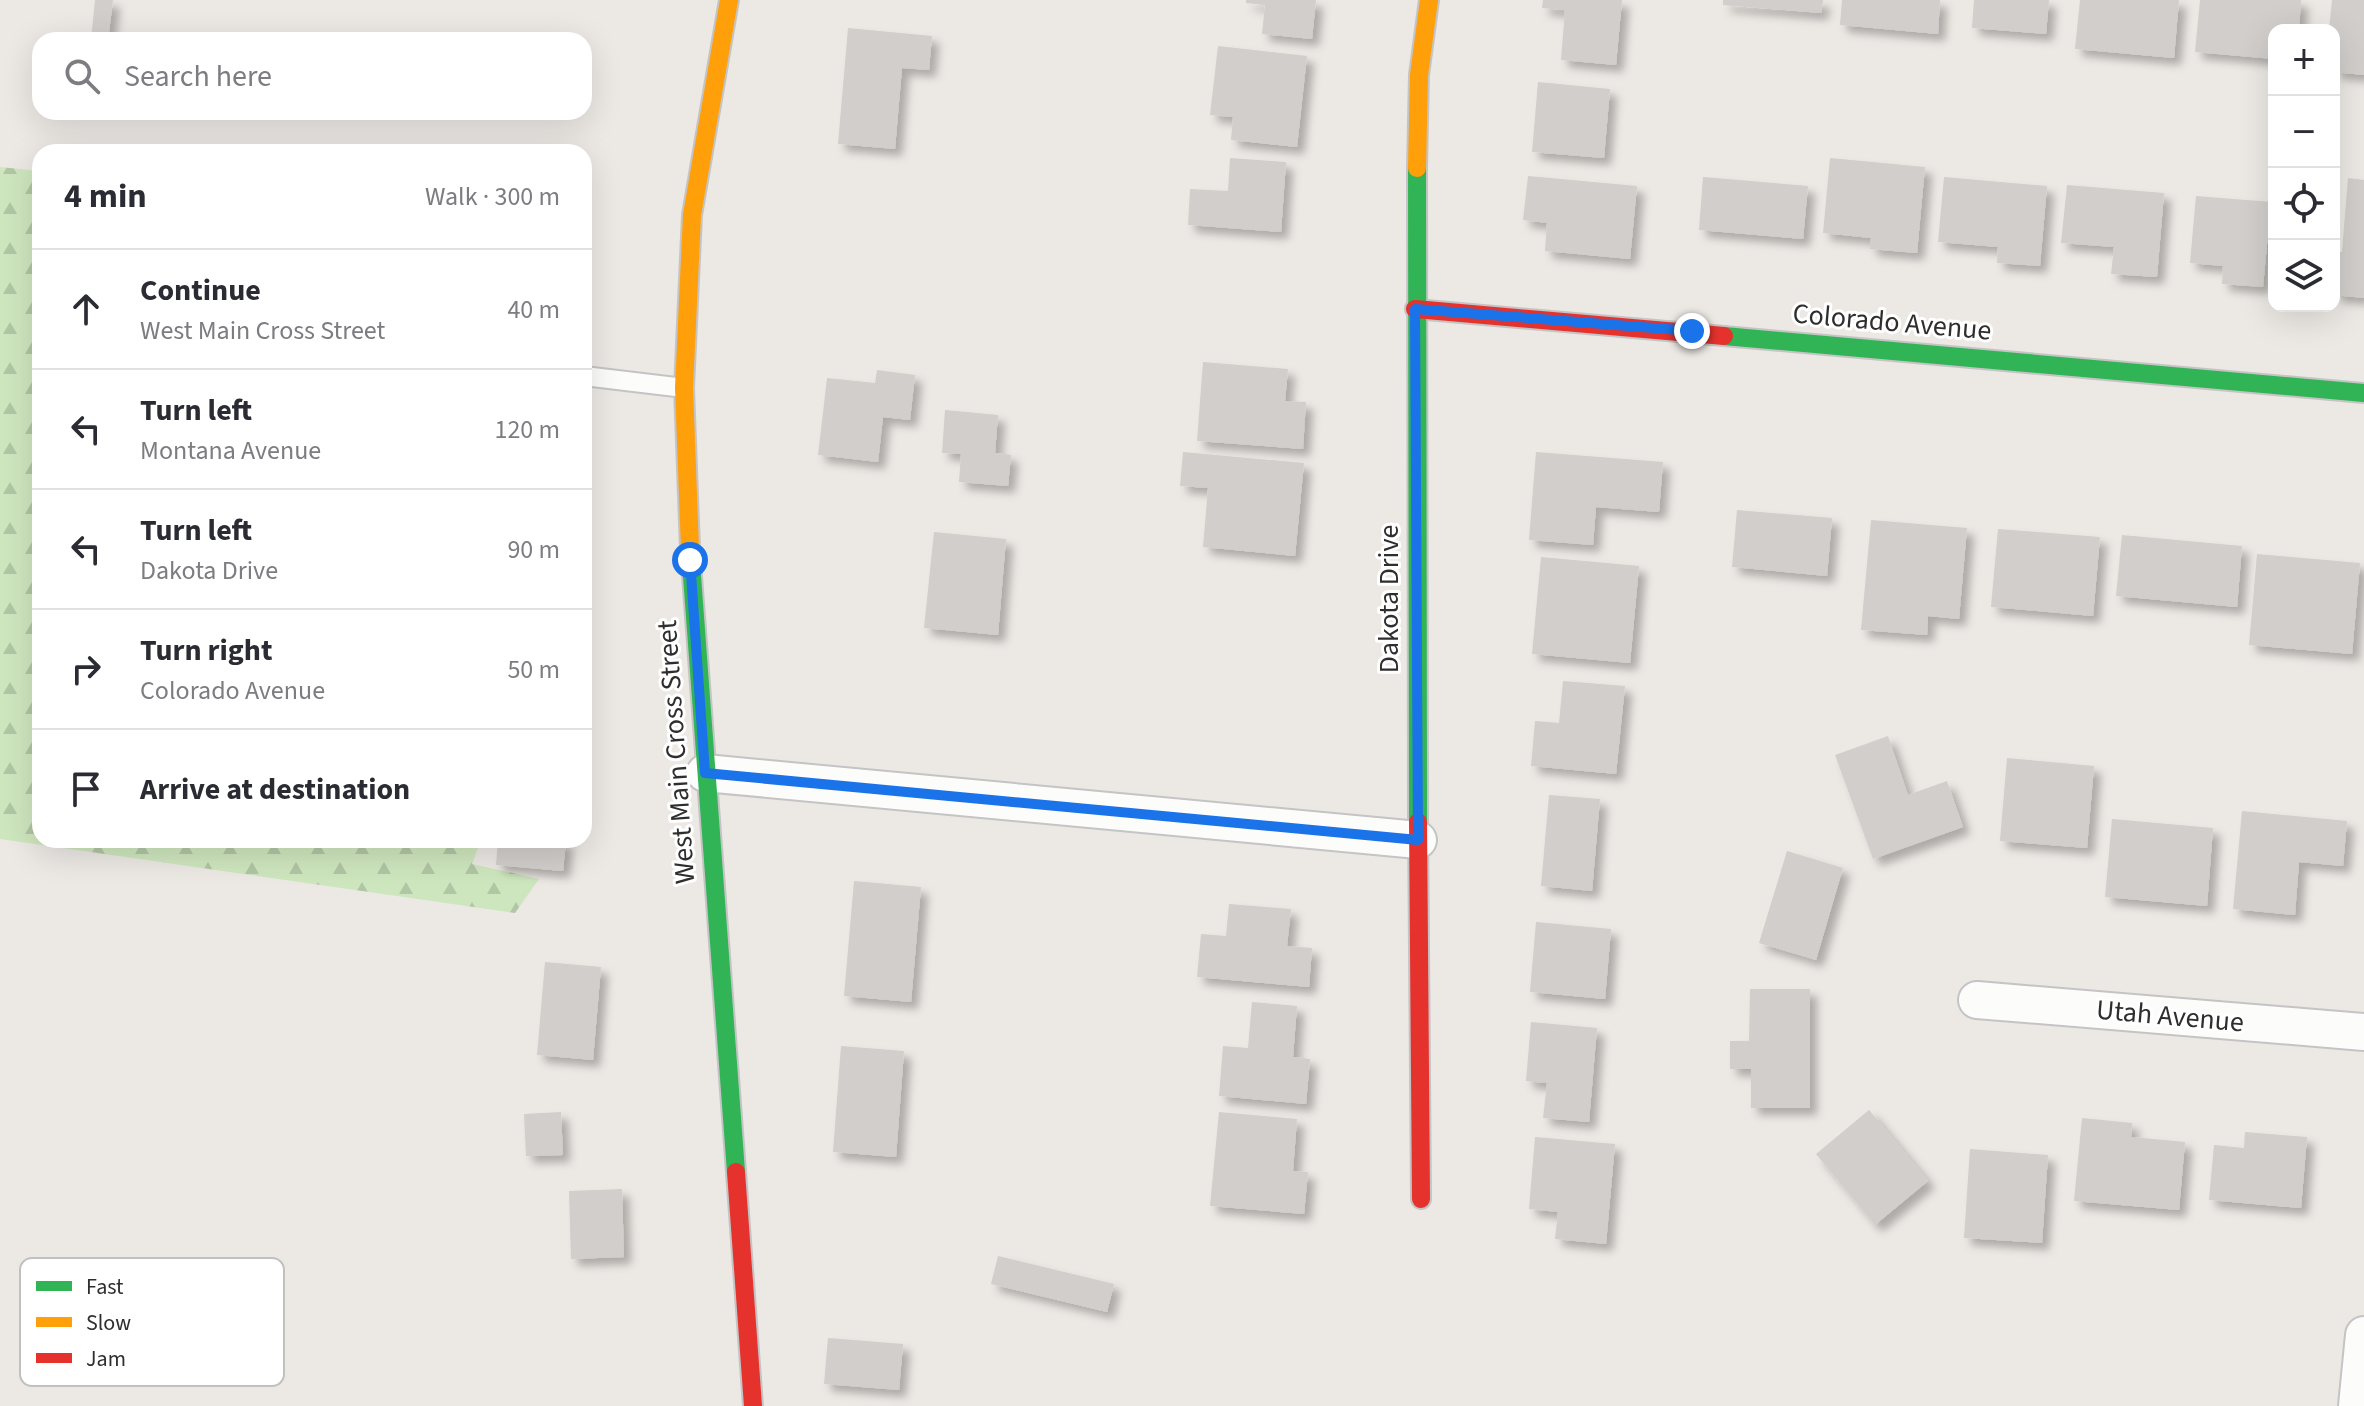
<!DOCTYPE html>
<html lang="en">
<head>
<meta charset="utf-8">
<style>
  :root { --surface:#fff; --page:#f7f7f7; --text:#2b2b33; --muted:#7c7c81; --line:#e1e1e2 }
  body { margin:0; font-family:"Source Sans 3",sans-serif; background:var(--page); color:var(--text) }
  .controls { position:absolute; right:24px; top:24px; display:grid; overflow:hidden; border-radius:16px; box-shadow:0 8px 32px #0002 }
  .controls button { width:72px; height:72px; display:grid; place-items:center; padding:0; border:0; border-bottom:2px solid var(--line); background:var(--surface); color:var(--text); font:40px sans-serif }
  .stop { position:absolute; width:24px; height:24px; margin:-18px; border:6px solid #1a73e8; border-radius:50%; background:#fff }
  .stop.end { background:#1a73e8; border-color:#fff; box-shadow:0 2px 8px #0008 }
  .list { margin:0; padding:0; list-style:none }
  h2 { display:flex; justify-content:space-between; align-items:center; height:104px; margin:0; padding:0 32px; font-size:34px }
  h2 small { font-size:26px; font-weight:400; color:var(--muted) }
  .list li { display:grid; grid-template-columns:52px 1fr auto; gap:24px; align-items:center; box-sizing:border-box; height:120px; padding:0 32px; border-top:2px solid var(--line) }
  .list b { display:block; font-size:30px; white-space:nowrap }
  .list p { margin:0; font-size:26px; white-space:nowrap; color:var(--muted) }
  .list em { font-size:26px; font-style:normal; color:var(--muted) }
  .icon { flex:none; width:44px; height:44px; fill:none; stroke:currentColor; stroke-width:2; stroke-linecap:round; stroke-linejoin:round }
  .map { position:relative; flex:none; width:2364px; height:1406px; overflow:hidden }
  .search { position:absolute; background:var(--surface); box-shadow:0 8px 32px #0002; left:32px; top:32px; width:560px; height:88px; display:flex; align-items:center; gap:20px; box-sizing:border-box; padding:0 28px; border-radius:24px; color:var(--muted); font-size:30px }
  .panel { position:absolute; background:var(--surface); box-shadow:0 8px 32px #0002; left:32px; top:144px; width:560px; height:704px; border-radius:24px }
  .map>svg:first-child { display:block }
  .forest { fill:url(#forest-firs) }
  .building { fill:#d1cecb; filter:url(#shadow) }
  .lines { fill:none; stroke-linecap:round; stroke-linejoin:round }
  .lane-casing { stroke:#c5c4c5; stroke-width:22 }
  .street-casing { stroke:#c5c4c5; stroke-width:40 }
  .fast-casing { stroke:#c5c4c5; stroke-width:22 }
  .slow-casing { stroke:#c5c4c5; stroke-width:22 }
  .jam-casing { stroke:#c5c4c5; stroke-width:22 }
  .lane { stroke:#fcfcfb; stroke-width:18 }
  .street { stroke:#fcfcfb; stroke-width:36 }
  .fast { stroke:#30b455; stroke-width:18 }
  .slow { stroke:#ff9f0a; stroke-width:18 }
  .jam { stroke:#e5322d; stroke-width:18 }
  .route { stroke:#1a73e8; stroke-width:10 }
  .labels { text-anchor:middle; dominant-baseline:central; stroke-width:6; stroke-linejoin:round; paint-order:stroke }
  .street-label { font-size:28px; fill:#2e2e2e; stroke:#fff }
  .key { fill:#fff; stroke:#c0c0c0; stroke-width:2 }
  .key-label { font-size:22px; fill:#2e2e2e }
</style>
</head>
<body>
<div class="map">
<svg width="2364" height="1406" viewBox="0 0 2364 1406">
  <defs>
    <pattern id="forest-firs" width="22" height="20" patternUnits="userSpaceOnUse" patternTransform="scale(2)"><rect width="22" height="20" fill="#cee6be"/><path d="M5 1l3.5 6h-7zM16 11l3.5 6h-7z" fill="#b1c6a4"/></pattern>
    <filter id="shadow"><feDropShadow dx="7" dy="7" stdDeviation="4" flood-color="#0004"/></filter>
  </defs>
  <rect width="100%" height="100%" fill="#ece8e4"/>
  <!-- forest -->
  <polygon class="forest" points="0,167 40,171 40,840 481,840 472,864 539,879 515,913 0,839"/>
  <!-- building -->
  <g class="building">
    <polygon points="95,0 113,0 108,40 91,40"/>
    <polygon points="1246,0 1316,0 1312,39 1262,34 1265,5 1246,3"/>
    <polygon points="1543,0 1622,0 1616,65 1561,60 1565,10 1542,8"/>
    <polygon points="1723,0 1823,0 1821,13 1723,5"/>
    <polygon points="1842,0 1940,0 1938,34 1840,25"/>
    <polygon points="1974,0 2049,0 2046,34 1972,28"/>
    <polygon points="2080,0 2179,0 2174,58 2075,49"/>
    <polygon points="2200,0 2301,0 2299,30 2274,30 2274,59 2195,52"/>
    <polygon points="2332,0 2364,0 2364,75 2334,72 2334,30 2329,30"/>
    <polygon points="848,28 932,36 929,70 902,68 895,149 838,144"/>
    <polygon points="1218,46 1307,56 1297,147 1231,140 1233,117 1210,115"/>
    <polygon points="1538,82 1610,89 1604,158 1532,152"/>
    <polygon points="1230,158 1286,162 1281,232 1188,225 1190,189 1228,191"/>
    <polygon points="1830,158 1925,167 1917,253 1870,249 1871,238 1823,233"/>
    <polygon points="1528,176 1637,186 1630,259 1545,251 1547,223 1523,220"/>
    <polygon points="1703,177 1808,186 1803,239 1699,230"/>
    <polygon points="1944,177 2047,186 2040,266 1997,263 1998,247 1938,242"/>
    <polygon points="2348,178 2364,180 2364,298 2334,295 2334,251 2342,252"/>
    <polygon points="2067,185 2164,193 2157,277 2111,274 2114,247 2061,243"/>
    <polygon points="2196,196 2271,202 2263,287 2222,284 2223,266 2190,263"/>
    <polygon points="1203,362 1288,369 1285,401 1306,402 1303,449 1197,441"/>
    <polygon points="877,370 915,375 910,420 883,417 878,462 818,455 827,378 875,383"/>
    <polygon points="945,410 998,415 995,453 1011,455 1008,486 959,482 961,454 942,453"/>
    <polygon points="1183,452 1304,463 1295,556 1203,547 1208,488 1180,486"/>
    <polygon points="1536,452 1663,462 1659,512 1596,507 1593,545 1529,540"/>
    <polygon points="1737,510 1832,518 1827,576 1732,567"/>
    <polygon points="1871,520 1967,528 1959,619 1928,616 1927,635 1861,630"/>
    <polygon points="1998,529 2100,537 2093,616 1991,607"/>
    <polygon points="934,532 1006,539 998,635 924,628"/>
    <polygon points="2122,535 2242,546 2237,607 2116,596"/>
    <polygon points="2257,554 2360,563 2352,654 2249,645"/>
    <polygon points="1541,557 1639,566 1630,663 1532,654"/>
    <polygon points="1563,681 1625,686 1616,774 1531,766 1535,721 1559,723"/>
    <polygon points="1888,736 1908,795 1947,781 1963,827 1873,859 1835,755"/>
    <polygon points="2007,758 2094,766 2087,848 2000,841"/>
    <polygon points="1549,795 1600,799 1592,891 1541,886"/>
    <polygon points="2242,811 2347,821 2343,866 2299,862 2295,915 2233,909"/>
    <polygon points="2112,819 2213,828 2207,906 2105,897"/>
    <polygon points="498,840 566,840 563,871 496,865"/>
    <polygon points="1787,851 1843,868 1816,960 1759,943"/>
    <polygon points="854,881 921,887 911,1002 844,996"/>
    <polygon points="1229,904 1291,909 1287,946 1312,948 1309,987 1197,977 1201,934 1226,936"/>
    <polygon points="1536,922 1611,929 1605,999 1530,992"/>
    <polygon points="545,962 601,967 593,1060 537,1055"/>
    <polygon points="1750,989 1810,989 1810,1108 1751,1108 1751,1069 1730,1069 1730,1041 1749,1041"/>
    <polygon points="1252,1002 1297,1006 1293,1057 1310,1059 1306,1104 1219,1096 1223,1046 1248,1048"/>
    <polygon points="1531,1022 1597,1028 1589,1122 1543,1118 1547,1083 1526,1081"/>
    <polygon points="841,1046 904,1051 896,1157 833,1152"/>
    <polygon points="1869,1110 1928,1181 1875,1225 1816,1154"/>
    <polygon points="561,1112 563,1155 526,1156 524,1114"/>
    <polygon points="1219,1112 1297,1119 1293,1171 1308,1172 1304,1214 1210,1206"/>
    <polygon points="2082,1118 2132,1123 2131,1137 2185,1142 2179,1210 2074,1201"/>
    <polygon points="2245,1132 2307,1137 2301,1208 2209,1200 2214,1145 2244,1148"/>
    <polygon points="1535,1137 1615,1144 1606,1244 1555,1239 1558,1212 1529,1209"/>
    <polygon points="1970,1149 2048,1155 2042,1243 1964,1238"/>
    <polygon points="622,1189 624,1257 571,1259 569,1191"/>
    <polygon points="998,1256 1114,1284 1107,1312 991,1284"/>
    <polygon points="828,1338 903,1344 899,1390 824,1384"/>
  </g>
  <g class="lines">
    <defs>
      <polyline id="lane" points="584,376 684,388"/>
      <g id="street">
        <polyline points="705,773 1418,840"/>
        <polyline points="1977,1000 2364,1032"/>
        <polyline points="2357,1406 2364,1335"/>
      </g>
      <g id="fast">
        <polyline points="1417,168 1418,822"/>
        <polyline points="1724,336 2364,393"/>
        <polyline points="690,549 736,1172"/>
      </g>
      <g id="slow">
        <polyline points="1417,168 1419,75 1429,0"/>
        <polyline points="690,549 684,388 692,215 729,0"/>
      </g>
      <g id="jam">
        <polyline points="1415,309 1724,336"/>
        <polyline points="1418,822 1421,1199"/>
        <polyline points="736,1172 753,1406"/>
      </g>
    </defs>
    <!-- lane casing -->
    <use href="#lane" class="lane-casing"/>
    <!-- street casing -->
    <use href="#street" class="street-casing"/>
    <!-- fast casing -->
    <use href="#fast" class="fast-casing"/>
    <!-- slow casing -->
    <use href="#slow" class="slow-casing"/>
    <!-- jam casing -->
    <use href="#jam" class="jam-casing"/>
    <!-- lane -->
    <use href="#lane" class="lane"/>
    <!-- street -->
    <use href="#street" class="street"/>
    <!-- fast -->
    <use href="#fast" class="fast"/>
    <!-- slow -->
    <use href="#slow" class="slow"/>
    <!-- jam -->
    <use href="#jam" class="jam"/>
  </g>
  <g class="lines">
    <!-- route -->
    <polyline class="route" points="690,560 705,773 1418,840 1415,309 1692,331"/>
  </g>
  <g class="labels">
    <!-- street labels -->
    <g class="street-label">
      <text transform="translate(1892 322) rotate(5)">Colorado Avenue</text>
      <text transform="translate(1389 599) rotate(-90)">Dakota Drive</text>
      <text transform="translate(676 752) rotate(-94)">West Main Cross Street</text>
      <text transform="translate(2170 1016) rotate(5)">Utah Avenue</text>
    </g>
  </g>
  <!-- legend -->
  <rect x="20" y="1258" width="264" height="128" rx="12" class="key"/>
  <rect x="36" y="1281" width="36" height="10" fill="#30b455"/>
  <rect x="36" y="1317" width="36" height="10" fill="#ff9f0a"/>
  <rect x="36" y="1353" width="36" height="10" fill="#e5322d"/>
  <g class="key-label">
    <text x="86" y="1294">Fast</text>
    <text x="86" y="1330">Slow</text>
    <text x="86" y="1366">Jam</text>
  </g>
</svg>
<div class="controls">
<button>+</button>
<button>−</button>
<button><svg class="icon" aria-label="locate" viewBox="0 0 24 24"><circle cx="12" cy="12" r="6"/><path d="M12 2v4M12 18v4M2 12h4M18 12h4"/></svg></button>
<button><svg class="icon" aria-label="layers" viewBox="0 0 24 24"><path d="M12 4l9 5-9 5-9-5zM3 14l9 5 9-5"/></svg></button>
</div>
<div class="stop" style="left:690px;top:560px"></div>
<div class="stop end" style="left:1692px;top:331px"></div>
<div class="search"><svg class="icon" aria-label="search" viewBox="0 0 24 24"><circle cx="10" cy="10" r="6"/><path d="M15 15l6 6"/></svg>Search here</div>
<section class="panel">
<h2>4 min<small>Walk · 300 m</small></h2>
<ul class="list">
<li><svg class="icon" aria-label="ahead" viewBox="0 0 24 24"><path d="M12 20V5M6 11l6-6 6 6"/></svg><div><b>Continue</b><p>West Main Cross Street</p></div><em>40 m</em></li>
<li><svg class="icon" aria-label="left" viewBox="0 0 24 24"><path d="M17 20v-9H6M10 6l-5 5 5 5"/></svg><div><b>Turn left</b><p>Montana Avenue</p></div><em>120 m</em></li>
<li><svg class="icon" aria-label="left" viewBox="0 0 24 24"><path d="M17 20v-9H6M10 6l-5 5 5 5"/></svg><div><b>Turn left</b><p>Dakota Drive</p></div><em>90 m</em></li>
<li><svg class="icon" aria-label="right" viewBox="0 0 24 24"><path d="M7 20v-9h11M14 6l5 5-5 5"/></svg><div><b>Turn right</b><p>Colorado Avenue</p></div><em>50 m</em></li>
<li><svg class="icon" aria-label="arrive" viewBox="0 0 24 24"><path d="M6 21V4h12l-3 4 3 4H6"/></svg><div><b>Arrive at destination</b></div></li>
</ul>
</section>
</div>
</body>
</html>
